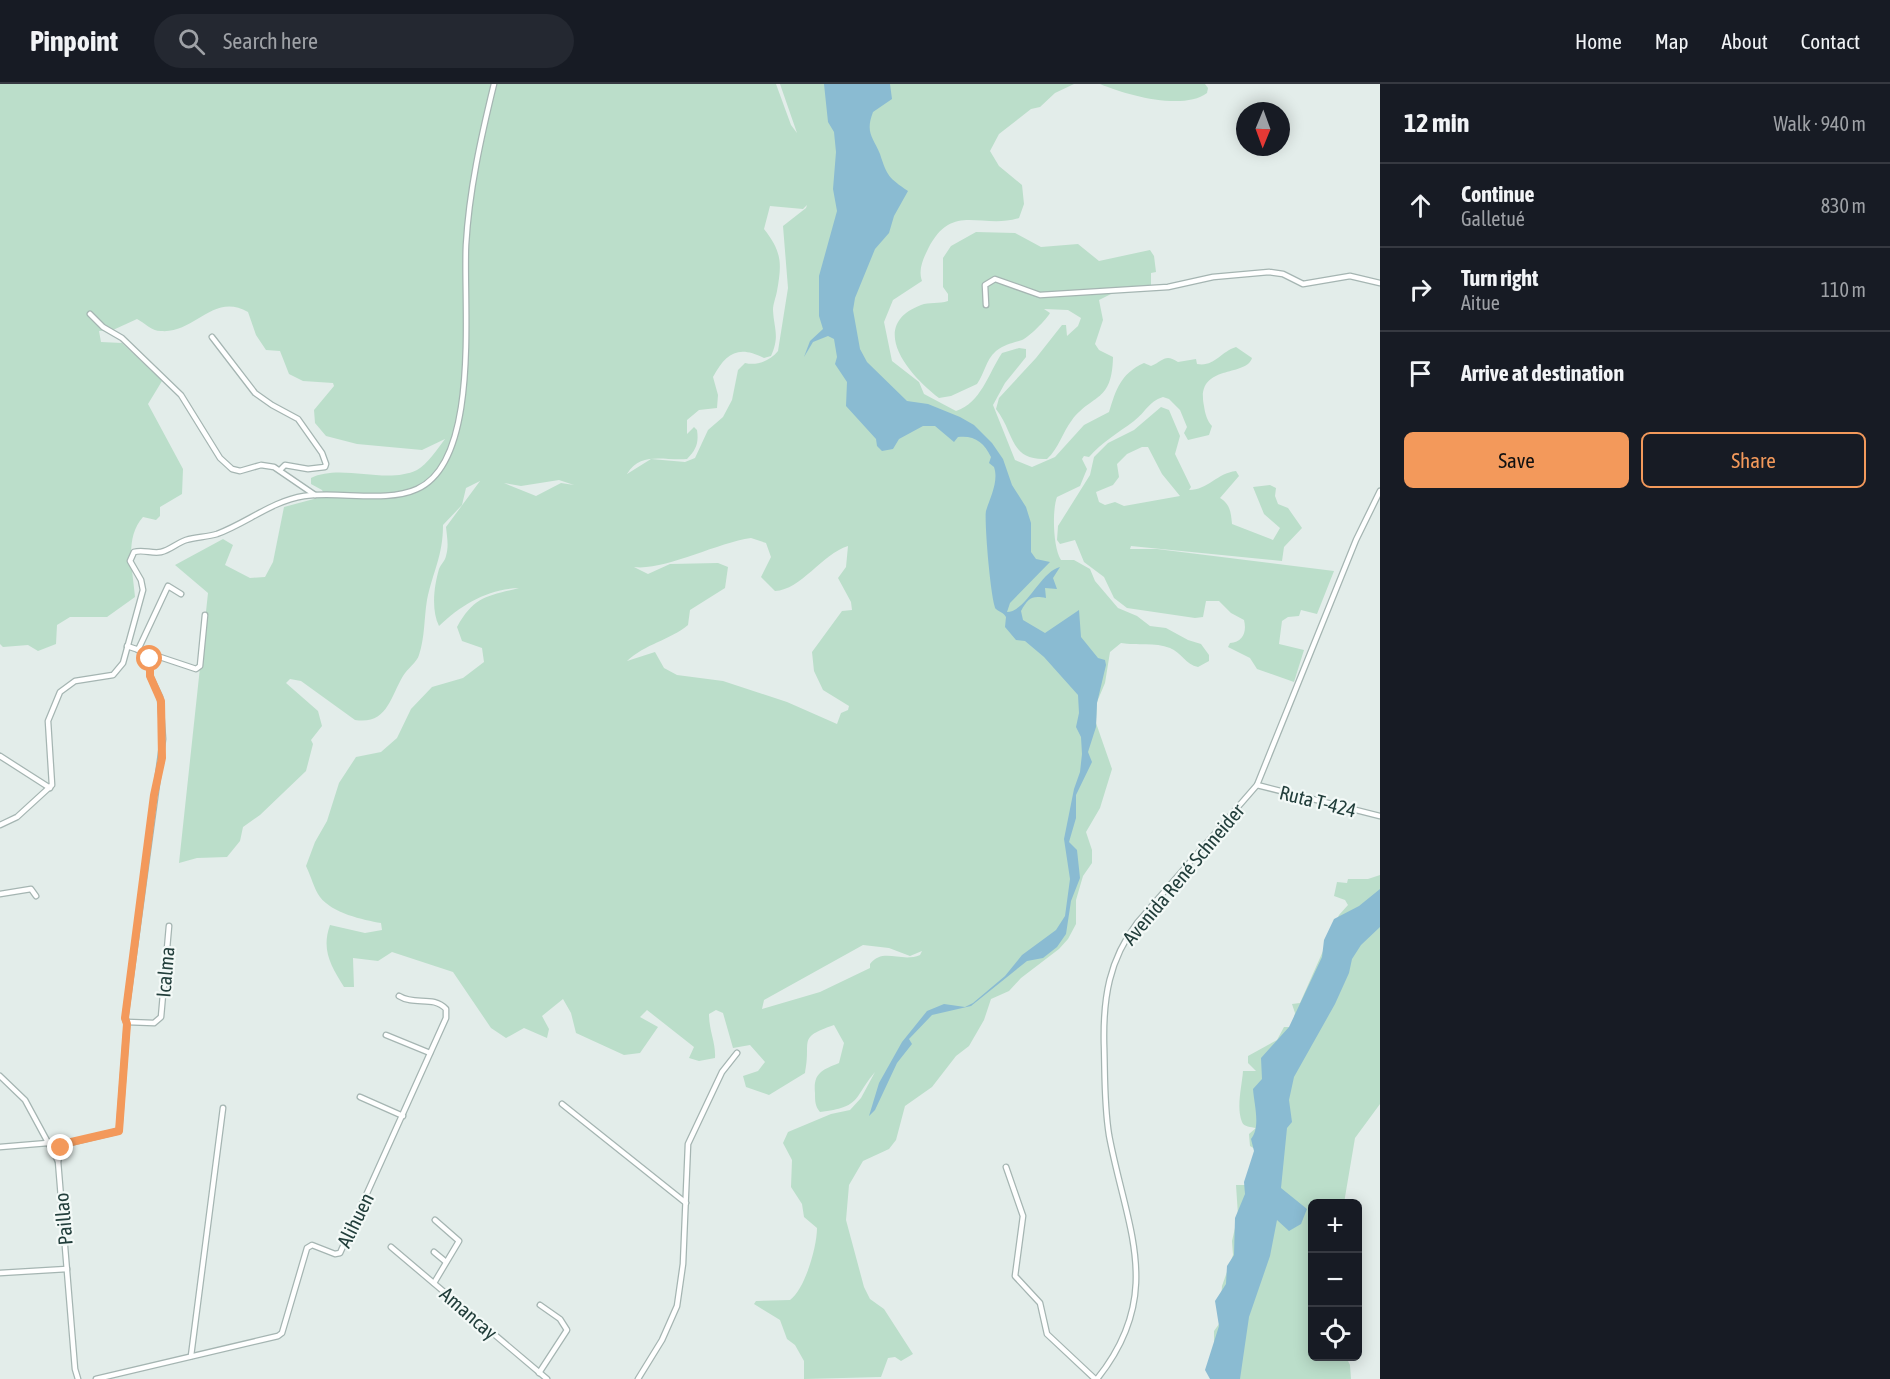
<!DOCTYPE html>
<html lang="en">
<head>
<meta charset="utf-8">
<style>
  :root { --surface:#171b24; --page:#242831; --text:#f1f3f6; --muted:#9ea1a6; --line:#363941; --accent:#f3995b }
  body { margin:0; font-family:"Asap Condensed",sans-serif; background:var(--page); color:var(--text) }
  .controls { position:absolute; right:18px; bottom:18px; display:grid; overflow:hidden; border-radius:9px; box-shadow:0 3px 15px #0003 }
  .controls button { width:54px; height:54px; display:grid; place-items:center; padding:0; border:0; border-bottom:2px solid var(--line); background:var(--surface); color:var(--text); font:30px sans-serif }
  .compass { position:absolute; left:1236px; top:18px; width:54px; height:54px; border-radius:50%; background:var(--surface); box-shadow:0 3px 15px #0003; rotate:181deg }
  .stop { position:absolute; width:18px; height:18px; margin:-14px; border:4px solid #f3995b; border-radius:50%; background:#fff }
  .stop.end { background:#f3995b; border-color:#fff; box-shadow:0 2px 6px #0008 }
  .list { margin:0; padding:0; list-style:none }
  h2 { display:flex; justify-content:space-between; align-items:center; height:78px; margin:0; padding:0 24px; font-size:26px }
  h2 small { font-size:20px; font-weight:400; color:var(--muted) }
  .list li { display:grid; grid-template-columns:39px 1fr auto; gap:18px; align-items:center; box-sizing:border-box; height:84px; padding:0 24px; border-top:2px solid var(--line) }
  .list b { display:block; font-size:22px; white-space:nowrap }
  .list p { margin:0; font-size:20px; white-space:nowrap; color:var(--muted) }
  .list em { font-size:20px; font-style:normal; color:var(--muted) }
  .actions { display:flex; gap:12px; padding:18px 24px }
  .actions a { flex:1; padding:14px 0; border:2px solid var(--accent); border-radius:9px; text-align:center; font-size:21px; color:var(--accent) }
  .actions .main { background:var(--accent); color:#111 }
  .icon { flex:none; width:33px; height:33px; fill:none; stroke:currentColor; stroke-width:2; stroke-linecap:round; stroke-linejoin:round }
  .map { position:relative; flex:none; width:1380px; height:1295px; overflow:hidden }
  header { display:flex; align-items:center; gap:36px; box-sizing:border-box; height:84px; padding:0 30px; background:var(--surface); border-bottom:2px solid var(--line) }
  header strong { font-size:28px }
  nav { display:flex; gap:33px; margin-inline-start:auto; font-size:21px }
  .search { width:420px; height:54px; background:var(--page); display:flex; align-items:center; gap:15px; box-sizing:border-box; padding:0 21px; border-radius:33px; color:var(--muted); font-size:22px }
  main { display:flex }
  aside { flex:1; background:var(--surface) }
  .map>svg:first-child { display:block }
  .green { fill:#bbdeca; fill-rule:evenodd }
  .water { fill:#8abbd2 }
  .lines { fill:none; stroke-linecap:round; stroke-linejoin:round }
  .minor-casing { stroke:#a5b5b2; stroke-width:7 }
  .minor { stroke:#fff; stroke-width:4.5 }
  .route { stroke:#f3995b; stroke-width:8 }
  .labels { text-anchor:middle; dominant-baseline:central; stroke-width:4.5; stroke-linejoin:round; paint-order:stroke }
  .street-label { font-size:20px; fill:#223e3b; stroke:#f3f9f7 }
</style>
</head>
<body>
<header>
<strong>Pinpoint</strong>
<div class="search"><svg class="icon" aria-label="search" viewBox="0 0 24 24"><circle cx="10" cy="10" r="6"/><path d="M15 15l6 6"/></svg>Search here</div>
<nav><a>Home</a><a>Map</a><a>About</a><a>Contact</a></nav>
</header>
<main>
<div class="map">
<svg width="1380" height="1295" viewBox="0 0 1380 1295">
  <rect width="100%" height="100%" fill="#e3edea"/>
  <!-- green -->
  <g class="green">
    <path d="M0,0h776l15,41 6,8 -17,-49h294l-19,9 -15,14 -9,2 -32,25 -9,17 9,15 23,19 2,19 -5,14c-38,12 -67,-17 -91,31 -5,10 -10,21 -6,32l-29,19 -9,22 8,39 27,21 5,12 32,17c25,-8 32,-37 46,-58l17,-5 7,1v8l-21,26 -12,22 22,55 17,7 23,-10 29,-32 25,-13c7,-22 11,-38 35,-49l7,3c12,-5 14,-13 27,-4l18,-3 1,5c18,3 23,-12 39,-17l16,11c-6,20 -57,5 -48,48 1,7 3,15 8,20l-3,9 -21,5 -4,-7 3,-6 -7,-17 -11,-11 -6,-2c-15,5 -17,15 -29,24 -16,12 -32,21 -45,36l-5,-1 -2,3 5,10 -7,17 -23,11c-5,13 -4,51 4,63h13l16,9 5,12 23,27 19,8 13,10 16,2 22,12 13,4 8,11v6l-11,6c-12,-2 -17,-15 -28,-19 -15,-6 -33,-2 -49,-5l-11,9 -5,31 -8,19 -1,21 16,46 -12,39 -14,24 6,18v13l-9,13 -7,24v24l-8,15 -9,10 -38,29 -12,13 -18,8 -7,21 -15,26 -13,10 -24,31 -27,19 -9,34 -7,9 -26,12 -14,24 -3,35 18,67 6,12 14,10 29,45 -12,7 -6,-4 -7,1 -7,19 -77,2v-18l-9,-16 -8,-6 -7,-19 -26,-16 2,-3 34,-1c15,-11 27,-53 27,-72l-13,-11 -2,-13 -11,-17 1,-27 -9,-17 5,-11 43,-18 19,-4 11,-12 14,-26c-22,26 -13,35 -55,40 -5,-6 -5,-11 -5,-19 -2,-20 7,-23 24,-30l5,-20 -10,-18c-38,13 -22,15 -29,48l-36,22 -23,-8 -3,-11 15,-5 7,-9 -15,-17 -17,3 -10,-35 -7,-3 -7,4c0,17 7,29 6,44l-16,3 -10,-3 5,-11 -47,-37 -7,7 18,10 -18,26 -16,2 -48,-22 -5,-20 -8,-14 -21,17 7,13 -2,9 -23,-10 -18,10 -15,-10 -38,-56 -61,-20 -14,9 -25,-3 1,29h-10c-13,-21 -23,-37 -14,-62l35,8 17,-3 -1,-7c-18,-3 -49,-10 -61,-26 -6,-8 -9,-21 -14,-31l9,-24 12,-21 12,-38 17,-26 25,-5 16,-14 14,-29 21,-22 31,-9 21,-16 -2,-14 -20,-7 -5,-14c17,-31 30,-31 62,-39 -31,1 -57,16 -80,38 -8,-16 -5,-40 0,-57 2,-5 6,-8 7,-13 3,-10 1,-19 0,-29l34,-46 -14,7 -4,17 -19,20c0,31 -10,46 -16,75 -3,18 -2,37 -8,55 -2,7 -12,14 -16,21 -13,22 -16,49 -48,44l-54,-39 -11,-2 -4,4 32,28 4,15 -11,14 2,4 -7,27 -46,44 -17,12 -3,14 -13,16 -30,1 -18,5 29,-270 -33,-28 48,-26 10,6 -8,20 25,13 15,-1 8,-15 11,-55 41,-11 -3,-6 -11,-6v-6c30,-15 75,7 106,-8 10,-5 21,-22 28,-31l-23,11 -65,-6 -31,-8 -11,-13 -1,-13 20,-24 -1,-3 -30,-2 -14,-7 -9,-23 -14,-1 -10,-15 -8,-23c-35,-20 -53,22 -87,19 -10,0 -16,-8 -24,-12l-24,11 -14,1 2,11 21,1 40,38 -14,23 35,65 -1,25 -22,13v9l-4,4 -13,-3c-19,21 -10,54 -8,80l-28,20h-37l-13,8 -1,19 -18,7 -10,-6 -25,2 -3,-3zM807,121l-1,3 -23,18 5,62 -10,63c-8,10 -21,15 -33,12l-7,7 -6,30 -9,17 -15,13 -13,28 -10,4 -34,-3 -24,15c14,-23 37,-13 60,-15 9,-9 12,-16 10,-29l-3,-3 -7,7v-14l12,-10 18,-2 1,-13 -5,-18c13,-24 25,-32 51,-19l7,-2c9,-20 3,-27 2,-46 0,-6 3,-13 4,-19 5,-28 5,-39 -13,-62l6,-23 33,3zM559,396l15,5 -13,-2 -25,13 -32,-13 17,3zM751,454l15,5 5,14 -10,20 14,14c26,-1 47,-37 73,-45l-2,21 -8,11 13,24 1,8 -10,1 -30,41 2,19 9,19 26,16 -1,4 -7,3 -4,11 -50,-22 -64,-21 -46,-6 -13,-7 -9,-16 -28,9c18,-17 43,-21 61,-36l2,-15 35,-22 3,-21 -10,-4 -48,1 -22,10 -14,-7c30,4 82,-24 117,-29zM863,861l26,3 21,8 12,-5 -2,4c-19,8 -37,-8 -50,9v4l-50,24 -58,17 2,-9z"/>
    <path d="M1100,0h105l3,4 -1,5c-24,18 -81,2 -107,-9z"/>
    <path d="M976,148l39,1 26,14 37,-3 21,17 51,-11 4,6 2,16 -5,1v15l-30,1 -22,11 4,20 -8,24 4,6 14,7c-1,46 -20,36 -41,63 -10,13 -13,28 -25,39 -38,2 -32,-26 -51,-50l3,-11 37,-40 26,-33h4l1,11 11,-10 3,-8 -13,-8 -24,-1 6,4c-3,6 -22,25 -28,27 -10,3 -17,4 -26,11 -11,10 -11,22 -19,33l-26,12 -12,2c-29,-22 -73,-72 -18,-93 8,-3 18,-1 27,-4v-7l-5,-7v-29l8,-12z"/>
    <path d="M1161,323l8,3 11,26 -5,18 16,33 -2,3c19,0 28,-17 47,-19l3,5 -19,22c10,6 11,14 12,26l41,16 7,-12 -16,-14 -11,-27 17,-2 6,3 -1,8 3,8 10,4 14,20 -18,19 -2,14 -151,-15 -1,3h27l177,22 -17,43 -16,-4 -2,6 -11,1 -6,4 -3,23 25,6 -10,32 -37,-13 -7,-11 -22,-11 2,-4c13,-1 17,-11 14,-23l-13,-7 -12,-12h-13l-3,16 -8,1 -68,-10 -13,-10 -10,-21 -20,-15 -9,-22 -15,4 -3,-4 1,-14 32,-51 4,-18 14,-14 26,-13zM1142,363h6l14,27 18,22 -56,10 -9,-4 -10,3 -6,-3 -3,-10 17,-7 6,-8 -2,-13 10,-10z"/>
    <path d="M1380,791v229l-25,34 -11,65 -32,1v152l34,1 4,8 1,14h-137v-48l5,-7 3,-38 11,-31 -1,-14 6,-26 -2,-30h12l7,-36 -5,-3 -1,-12 7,-6c-5,-1 -12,-1 -14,-6 -6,-15 0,-36 1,-51h13l-8,-8v-7l29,-16 7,-13h8l3,-14 -3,-9 8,-1 39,-88 9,-10 -3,-5 -11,-4 3,-14 10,1 1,-4h20z"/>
  </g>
  <!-- water -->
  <g class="water">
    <path d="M824,0h66l2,15 -19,13c-8,21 0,25 7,42 7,22 9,24 28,37l-14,25 -5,17 -14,16 -20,49 -2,12 7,39 7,13 40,39 21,3 32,13 14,8 18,18 11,16 9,26 14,22 5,16v29l5,7 14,3 -40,41 -3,9c19,0 34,-41 53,-45l-7,11 4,11 -12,-1 1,10c-14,-3 -18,0 -25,13l2,9 22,13 34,-23 2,27 17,21 7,2 1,5 -9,38 -1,24 -8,25 4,10 -16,33v23l-7,24 8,8 3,28 -9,23 -5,33 -9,13 -14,11 -16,3 -56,45 -39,9 -23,24 3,5 -15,19 -22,47 -6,6 10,-33 23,-41 25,-31 17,-7 21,3 8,-4 32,-27 17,-21 34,-25 9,-14 5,-37 -6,-40 10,-50 6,-17 2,-18 -1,-17 -5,-10 3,-14 -1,-18 -34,-38 -19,-16 -9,-1 -11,-13 1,-10c-3,-5 -7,-5 -10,-8 -5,-6 -12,-89 -10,-98 4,-13 13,-30 8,-44l-5,-4 2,-6c-7,-15 -17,-22 -33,-20l-4,5 -19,-16h-12l-24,13 -6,10 -11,2 -5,-5 -1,-7 -30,-33 1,-24 -12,-18 2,-7 -3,-18 -6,-3 -15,6 -9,15 6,-16 13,-12 -4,-13v-40l18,-65 -4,-22 3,-37 -2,-20 -6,-10z"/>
    <path d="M1380,805v38l-19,18 -9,14 -3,14 -14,31 -41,73 -5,23 3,22 -5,6 -6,60 26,21 -6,15 -12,7 -12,-11 -7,36 -21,61 -9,62h-30l-5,-9 14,-44 -4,-25 11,-17 1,-18 7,-11 1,-37 10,-24 -1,-12 10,-31 -3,-12c10,-12 3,-35 2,-50l9,-10 -1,-21 28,-31 33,-70 2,-17 10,-21 25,-13z"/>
  </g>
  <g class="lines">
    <defs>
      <g id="minor">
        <polyline points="986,221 985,201 995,195 1040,211 1168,203 1213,193 1269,188 1283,190 1303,200 1350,192 1380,199"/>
        <polyline points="90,230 103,243 122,254 181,311 220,374 232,385 240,387 261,381 274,383 315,411"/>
        <polyline points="212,253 255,309 272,321 298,335 322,369 326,380 325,383 308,385 285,381 280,386"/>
        <polyline points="127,562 196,585 200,582 205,531"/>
        <polyline points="138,566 168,502 181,510"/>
        <polyline points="0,672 50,704"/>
        <polyline points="1257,701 1380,732"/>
        <path d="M0,741l17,-8 35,-32 -4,-64 12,-29 15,-11 38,-6 10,-12 20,-73 -2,-10 -11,-19 4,-9c9,-3 18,2 27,0 9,-2 16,-9 25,-12 10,-3 21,-3 31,-6 30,-11 55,-33 87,-38 35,-5 83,7 113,-7 64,-28 46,-186 49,-244 3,-54 15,-108 28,-161"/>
        <polyline points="0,810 31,805 36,812"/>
        <polyline points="127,938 154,939 161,933 169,842"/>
        <polyline points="386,951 430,969"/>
        <polyline points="0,992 25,1016 58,1077 75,1285 78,1295"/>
        <polyline points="360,1013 403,1032"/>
        <polyline points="562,1020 686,1119"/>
        <polyline points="0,1063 48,1059"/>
        <polyline points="58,1077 65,1060 119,1047 127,940 125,935 163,655 160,613 150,592 148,569"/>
        <polyline points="1006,1083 1023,1132 1015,1192 1040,1219 1047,1250 1095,1295"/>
        <polyline points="391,1163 547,1295"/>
        <polyline points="434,1168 446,1178"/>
        <polyline points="0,1189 67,1185"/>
        <polyline points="434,1199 459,1157 435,1136"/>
        <polyline points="191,1272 223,1024"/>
        <polyline points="539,1289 567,1246 560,1235 540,1221"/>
        <path d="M96,1295l182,-43 4,-3 25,-85 5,-3 23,9 5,-1 106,-235v-9c-13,-14 -31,-3 -47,-13"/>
        <polyline points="638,1295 662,1256 677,1222 683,1180 688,1060 722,988 737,969"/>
        <path d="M1097,1295c69,-86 29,-152 12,-244 -5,-31 -4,-61 -5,-91 -1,-46 5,-84 33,-121l120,-138 99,-245 24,-49"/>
      </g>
    </defs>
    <!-- minor casing -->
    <use href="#minor" class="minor-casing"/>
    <!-- minor -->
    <use href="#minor" class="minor"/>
  </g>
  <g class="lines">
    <!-- route -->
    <polyline class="route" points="61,1064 67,1059 119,1047 127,940 125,934 154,711 162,674 161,617 150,592 150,575"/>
  </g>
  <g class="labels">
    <!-- street labels -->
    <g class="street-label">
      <text transform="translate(1318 717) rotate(14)">Ruta T-424</text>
      <text transform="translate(1183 790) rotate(-50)">Avenida René Schneider</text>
      <text transform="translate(165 888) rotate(-85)">Icalma</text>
      <text transform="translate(63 1135) rotate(-95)">Paillao</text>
      <text transform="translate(355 1136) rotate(-64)">Alihuen</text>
      <text transform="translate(469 1229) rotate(41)">Amancay</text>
    </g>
  </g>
</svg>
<div class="controls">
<button>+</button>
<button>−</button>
<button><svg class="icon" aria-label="locate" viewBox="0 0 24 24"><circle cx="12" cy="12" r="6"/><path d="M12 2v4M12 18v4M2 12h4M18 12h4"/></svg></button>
</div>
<svg class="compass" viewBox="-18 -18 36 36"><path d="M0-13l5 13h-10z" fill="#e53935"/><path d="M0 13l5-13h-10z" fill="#9ea1a6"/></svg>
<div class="stop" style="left:150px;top:575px"></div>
<div class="stop end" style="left:61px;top:1064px"></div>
</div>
<aside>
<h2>12 min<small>Walk · 940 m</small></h2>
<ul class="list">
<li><svg class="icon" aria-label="ahead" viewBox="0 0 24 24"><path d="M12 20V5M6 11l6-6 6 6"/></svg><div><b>Continue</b><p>Galletué</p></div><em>830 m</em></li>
<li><svg class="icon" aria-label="right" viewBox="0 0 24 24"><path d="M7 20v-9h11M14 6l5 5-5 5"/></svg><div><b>Turn right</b><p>Aitue</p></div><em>110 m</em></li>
<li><svg class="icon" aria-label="arrive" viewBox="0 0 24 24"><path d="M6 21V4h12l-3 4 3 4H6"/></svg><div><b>Arrive at destination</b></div></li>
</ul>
<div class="actions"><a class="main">Save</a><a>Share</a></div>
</aside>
</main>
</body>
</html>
